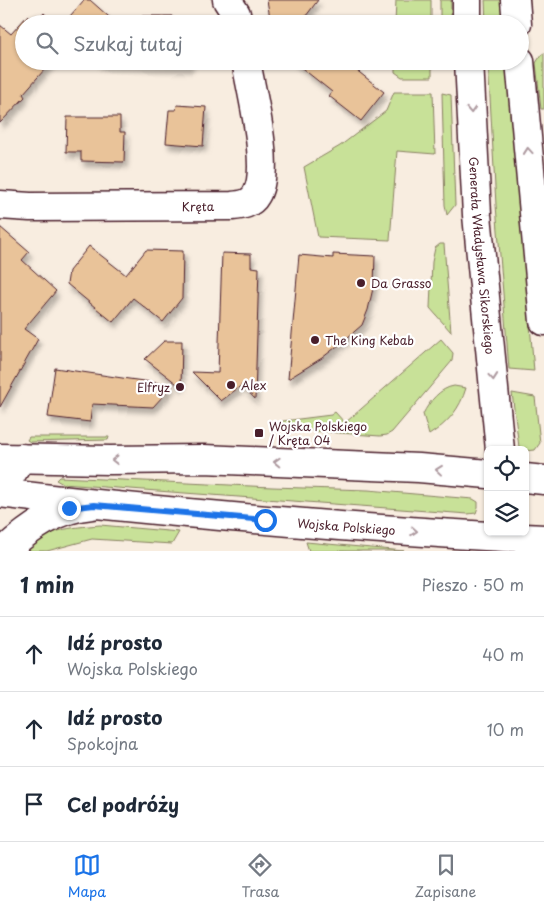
<!DOCTYPE html>
<html lang="pl">
<head>
<meta charset="utf-8">
<style>
  :root { --surface:#fff; --page:#f2f2f3; --text:#1f2937; --muted:#747a83; --line:#e0e1e3; --accent:#1a73e8 }
  body { margin:0; font-family:"Playpen Sans",sans-serif; background:var(--page); color:var(--text) }
  .controls { position:absolute; right:15px; bottom:15px; display:grid; overflow:hidden; border-radius:8px; box-shadow:0 1px 4px #0004 }
  .controls button { width:45px; height:45px; display:grid; place-items:center; padding:0; border:0; border-bottom:1px solid var(--line); background:var(--surface); color:var(--text); font:25px sans-serif }
  .stop { position:absolute; width:15px; height:15px; margin:-11px; border:4px solid #1a73e8; border-radius:50%; background:#fff }
  .stop.end { background:#1a73e8; border-color:#fff; box-shadow:0 1px 5px #0008 }
  .list { margin:0; padding:0; list-style:none }
  h2 { display:flex; justify-content:space-between; align-items:center; height:65px; margin:0; padding:0 20px; font-size:21px }
  h2 small { font-size:16px; font-weight:400; color:var(--muted) }
  .list li { display:grid; grid-template-columns:32px 1fr auto; gap:15px; align-items:center; box-sizing:border-box; height:75px; padding:0 20px; border-top:1px solid var(--line) }
  .list b { display:block; font-size:19px; white-space:nowrap }
  .list p { margin:0; font-size:16px; white-space:nowrap; color:var(--muted) }
  .list em { font-size:16px; font-style:normal; color:var(--muted) }
  .icon { flex:none; width:28px; height:28px; fill:none; stroke:currentColor; stroke-width:2; stroke-linecap:round; stroke-linejoin:round }
  .map { position:relative; flex:none; width:544px; height:551px; overflow:hidden }
  .search { position:absolute; background:var(--surface); box-shadow:0 1px 4px #0004; left:15px; right:15px; top:15px; height:55px; display:flex; align-items:center; gap:12px; box-sizing:border-box; padding:0 18px; border-radius:28px; color:var(--muted); font-size:19px }
  .sheet { height:290px; background:var(--surface) }
  nav { display:flex; justify-content:space-around; align-items:center; box-sizing:border-box; height:70px; border-top:1px solid var(--line); background:var(--surface); font-size:14px; color:var(--muted) }
  nav a { display:grid; justify-items:center; gap:2px }
  nav .on { color:var(--accent) }
  .map>svg:first-child { display:block }
  .green { fill:#c8e198; stroke:#898062 }
  .building { fill:#e9c399; stroke:#4a1f2b; filter:url(#shadow) }
  .lines { fill:none; stroke-linecap:round; stroke-linejoin:round }
  .minor-casing { stroke:#4a1f2b; stroke-width:31 }
  .major-casing { stroke:#4a1f2b; stroke-width:31 }
  .minor { stroke:#fff; stroke-width:28 }
  .major { stroke:#fff; stroke-width:28 }
  .oneway { stroke:#ae9aa0 }
  .route { stroke:#1a73e8; stroke-width:6 }
  .poi-dot { fill:#4a1f2b; stroke:#fff; stroke-width:2 }
  .labels { text-anchor:middle; dominant-baseline:central; stroke-width:4.5; stroke-linejoin:round; paint-order:stroke }
  .street-label { font-size:12px; fill:#4a1f2b; stroke:#fff }
  .poi-label { font-size:12px; fill:#4a1f2b; stroke:#fff; text-anchor:start }
</style>
</head>
<body>
<div class="map">
<svg width="544" height="551" viewBox="0 0 544 551">
  <defs>
    <filter id="shadow"><feDropShadow dx="3" dy="5.5" stdDeviation="2.5" flood-color="#0004"/></filter>
  </defs>
  <rect width="100%" height="100%" fill="#f8ede0"/>
  <filter id="ink" filterUnits="userSpaceOnUse"><feTurbulence type="fractalNoise" baseFrequency=".02" numOctaves="2"/><feDisplacementMap in="SourceGraphic" scale="10" xChannelSelector="R" yChannelSelector="G"/><feConvolveMatrix kernelMatrix="1 2 1 2 8 2 1 2 1" color-interpolation-filters="sRGB"/></filter>
  <g filter="url(#ink)">
    <!-- green -->
    <g class="green">
      <polygon points="396,0 431,0 431,24 395,24"/>
      <rect x="440" y="0" width="11" height="24"/>
      <polygon points="485,0 501,0 504,24 486,24"/>
      <polygon points="544,53 544,109 541,109 536,63 541,55"/>
      <polygon points="395,61 432,61 432,77 402,77 395,72"/>
      <polygon points="488,61 507,61 534,371 509,369 496,205"/>
      <polygon points="394,92 433,92 435,154 397,151 390,240 318,237 304,167 340,146 386,111"/>
      <polygon points="442,93 451,95 455,205 447,215 445,205"/>
      <polygon points="440,244 444,244 451,332 430,308 432,262 435,248"/>
      <polygon points="441,339 453,353 452,361 392,432 387,435 380,436 272,428 283,421 331,415 335,412 345,423"/>
      <path d="M454,386l12,2c-6,21 -18,35 -37,47l-6,-21c6,-12 17,-26 31,-28z"/>
      <polygon points="512,393 535,397 540,443 535,450 525,451 519,447"/>
      <polygon points="29,437 109,437 108,440 30,442 27,440"/>
      <polygon points="59,477 272,487 368,490 473,499 478,502 478,507 476,513 468,514 63,484 56,480"/>
      <path d="M100,525l79,7 -7,12 -80,-5 -45,12h-22c25,-23 43,-23 75,-26z"/>
      <polygon points="306,542 404,551 309,551"/>
    </g>
    <!-- building -->
    <g class="building">
      <polygon points="84,0 90,0 117,24 63,24"/>
      <polygon points="267,0 318,0 300,24 271,24"/>
      <polygon points="44,13 55,24 24,24 24,61 52,61 23,94 25,97 0,123 0,25 11,34 28,15 35,22"/>
      <polygon points="140,16 172,16 172,23 191,24 140,24"/>
      <polygon points="97,61 190,61 190,66 100,64"/>
      <polygon points="293,61 345,61 384,92 361,121 329,96 332,92"/>
      <polygon points="177,105 206,107 203,146 166,143 169,110 176,110"/>
      <polygon points="67,117 120,117 120,132 125,132 124,162 81,161 81,152 66,152"/>
      <polygon points="0,227 29,252 22,260 56,291 24,329 38,339 0,407"/>
      <polygon points="89,246 126,275 146,250 183,251 182,298 163,322 133,298 113,322 67,284 69,271"/>
      <polygon points="222,253 251,254 251,267 259,268 255,399 242,385 221,401 192,372 218,373"/>
      <polygon points="333,254 375,256 374,284 368,310 362,325 340,344 322,358 288,379 299,255 333,258"/>
      <polygon points="164,341 182,341 181,387 145,359"/>
      <polygon points="55,368 129,379 173,385 153,407 92,404 90,422 48,417"/>
    </g>
    <g class="lines">
      <defs>
        <g id="minor">
          <polyline points="227,0 236,14 238,24"/>
          <path id="s1" d="M0,205l30,2 202,-1c10,-1 19,-2 24,-11 16,-25 -5,-104 -10,-134"/>
          <polyline points="0,493 21,458"/>
          <path d="M4,551c26,-23 53,-43 88,-46"/>
        </g>
        <g id="major">
          <polyline points="467,0 467,24"/>
          <polyline points="515,0 517,24"/>
          <path id="s2" d="M469,61l8,154 23,235"/>
          <polyline points="520,61 544,321"/>
          <polyline points="0,458 110,460 204,459 419,468 488,474"/>
          <polyline points="525,478 544,480"/>
          <path id="s3" d="M0,493c113,14 226,24 340,33 68,5 136,10 204,13"/>
        </g>
      </defs>
      <!-- minor casing -->
      <use href="#minor" class="minor-casing"/>
      <!-- major casing -->
      <use href="#major" class="major-casing"/>
      <!-- minor -->
      <use href="#minor" class="minor"/>
      <!-- major -->
      <use href="#major" class="major"/>
    </g>
    <!-- one-way arrows -->
    <defs><path id="oneway-chevron" d="M-2-3.5L2.5 0L-2 3.5" fill="none" stroke-width="1.6" stroke-linecap="round" stroke-linejoin="round" transform="scale(1.25)"/></defs>
    <g class="oneway">
      <use href="#oneway-chevron" transform="translate(471 110) rotate(87)"/>
      <use href="#oneway-chevron" transform="translate(528 151) rotate(-95)"/>
      <use href="#oneway-chevron" transform="translate(493 377) rotate(85)"/>
      <use href="#oneway-chevron" transform="translate(115 460) rotate(180)"/>
      <use href="#oneway-chevron" transform="translate(277 462) rotate(-178)"/>
      <use href="#oneway-chevron" transform="translate(439 470) rotate(-174)"/>
      <use href="#oneway-chevron" transform="translate(414 531) rotate(4)"/>
    </g>
  </g>
  <g class="lines" filter="url(#ink)">
    <!-- route -->
    <polyline class="route" points="69,508 94,505 265,520"/>
  </g>
  <!-- markers -->
  <g class="poi-dot">
    <circle cx="361" cy="283" r="5"/>
    <circle cx="315" cy="340" r="5"/>
    <circle cx="231" cy="385" r="5"/>
    <circle cx="180" cy="387" r="5"/>
    <rect x="254" y="428" width="10" height="10" rx="2.5"/>
  </g>
  <g class="labels">
    <!-- street labels -->
    <g class="street-label">
      <text stroke="none"><textPath href="#s1" startOffset="198">Kręta</textPath></text>
      <text stroke="none"><textPath href="#s2" startOffset="195">Generała Władysława Sikorskiego</textPath></text>
      <text stroke="none"><textPath href="#s3" startOffset="348">Wojska Polskiego</textPath></text>
    </g>
    <!-- poi labels -->
    <g class="poi-label">
      <text x="371" y="283">Da Grasso</text>
      <text x="325" y="340">The King Kebab</text>
      <text x="241" y="385">Alex</text>
      <text x="170" y="387" text-anchor="end">Elfryz</text>
      <text x="269" y="426">Wojska Polskiego<tspan x="269" dy="14">/ Kręta 04</tspan></text>
    </g>
  </g>
</svg>
<div class="controls">
<button><svg class="icon" aria-label="locate" viewBox="0 0 24 24"><circle cx="12" cy="12" r="6"/><path d="M12 2v4M12 18v4M2 12h4M18 12h4"/></svg></button>
<button><svg class="icon" aria-label="layers" viewBox="0 0 24 24"><path d="M12 4l9 5-9 5-9-5zM3 14l9 5 9-5"/></svg></button>
</div>
<div class="stop" style="left:265px;top:520px"></div>
<div class="stop end" style="left:69px;top:508px"></div>
<div class="search"><svg class="icon" aria-label="search" viewBox="0 0 24 24"><circle cx="10" cy="10" r="6"/><path d="M15 15l6 6"/></svg>Szukaj tutaj</div>
</div>
<section class="sheet">
<h2>1 min<small>Pieszo · 50 m</small></h2>
<ul class="list">
<li><svg class="icon" aria-label="ahead" viewBox="0 0 24 24"><path d="M12 20V5M6 11l6-6 6 6"/></svg><div><b>Idź prosto</b><p>Wojska Polskiego</p></div><em>40 m</em></li>
<li><svg class="icon" aria-label="ahead" viewBox="0 0 24 24"><path d="M12 20V5M6 11l6-6 6 6"/></svg><div><b>Idź prosto</b><p>Spokojna</p></div><em>10 m</em></li>
<li><svg class="icon" aria-label="arrive" viewBox="0 0 24 24"><path d="M6 21V4h12l-3 4 3 4H6"/></svg><div><b>Cel podróży</b></div></li>
</ul>
</section>
<nav>
<a class="on"><svg class="icon" aria-label="map" viewBox="0 0 24 24"><path d="M3 6l6-2 6 2 6-2v14l-6 2-6-2-6 2zM9 4v14M15 6v14"/></svg>Mapa</a>
<a><svg class="icon" aria-label="directions" viewBox="0 0 24 24"><path d="M12 3l9 9-9 9-9-9zM9 14v-3h6M13 9l2 2-2 2"/></svg>Trasa</a>
<a><svg class="icon" aria-label="saved" viewBox="0 0 24 24"><path d="M7 4h10v16l-5-4-5 4z"/></svg>Zapisane</a>
</nav>
</body>
</html>
